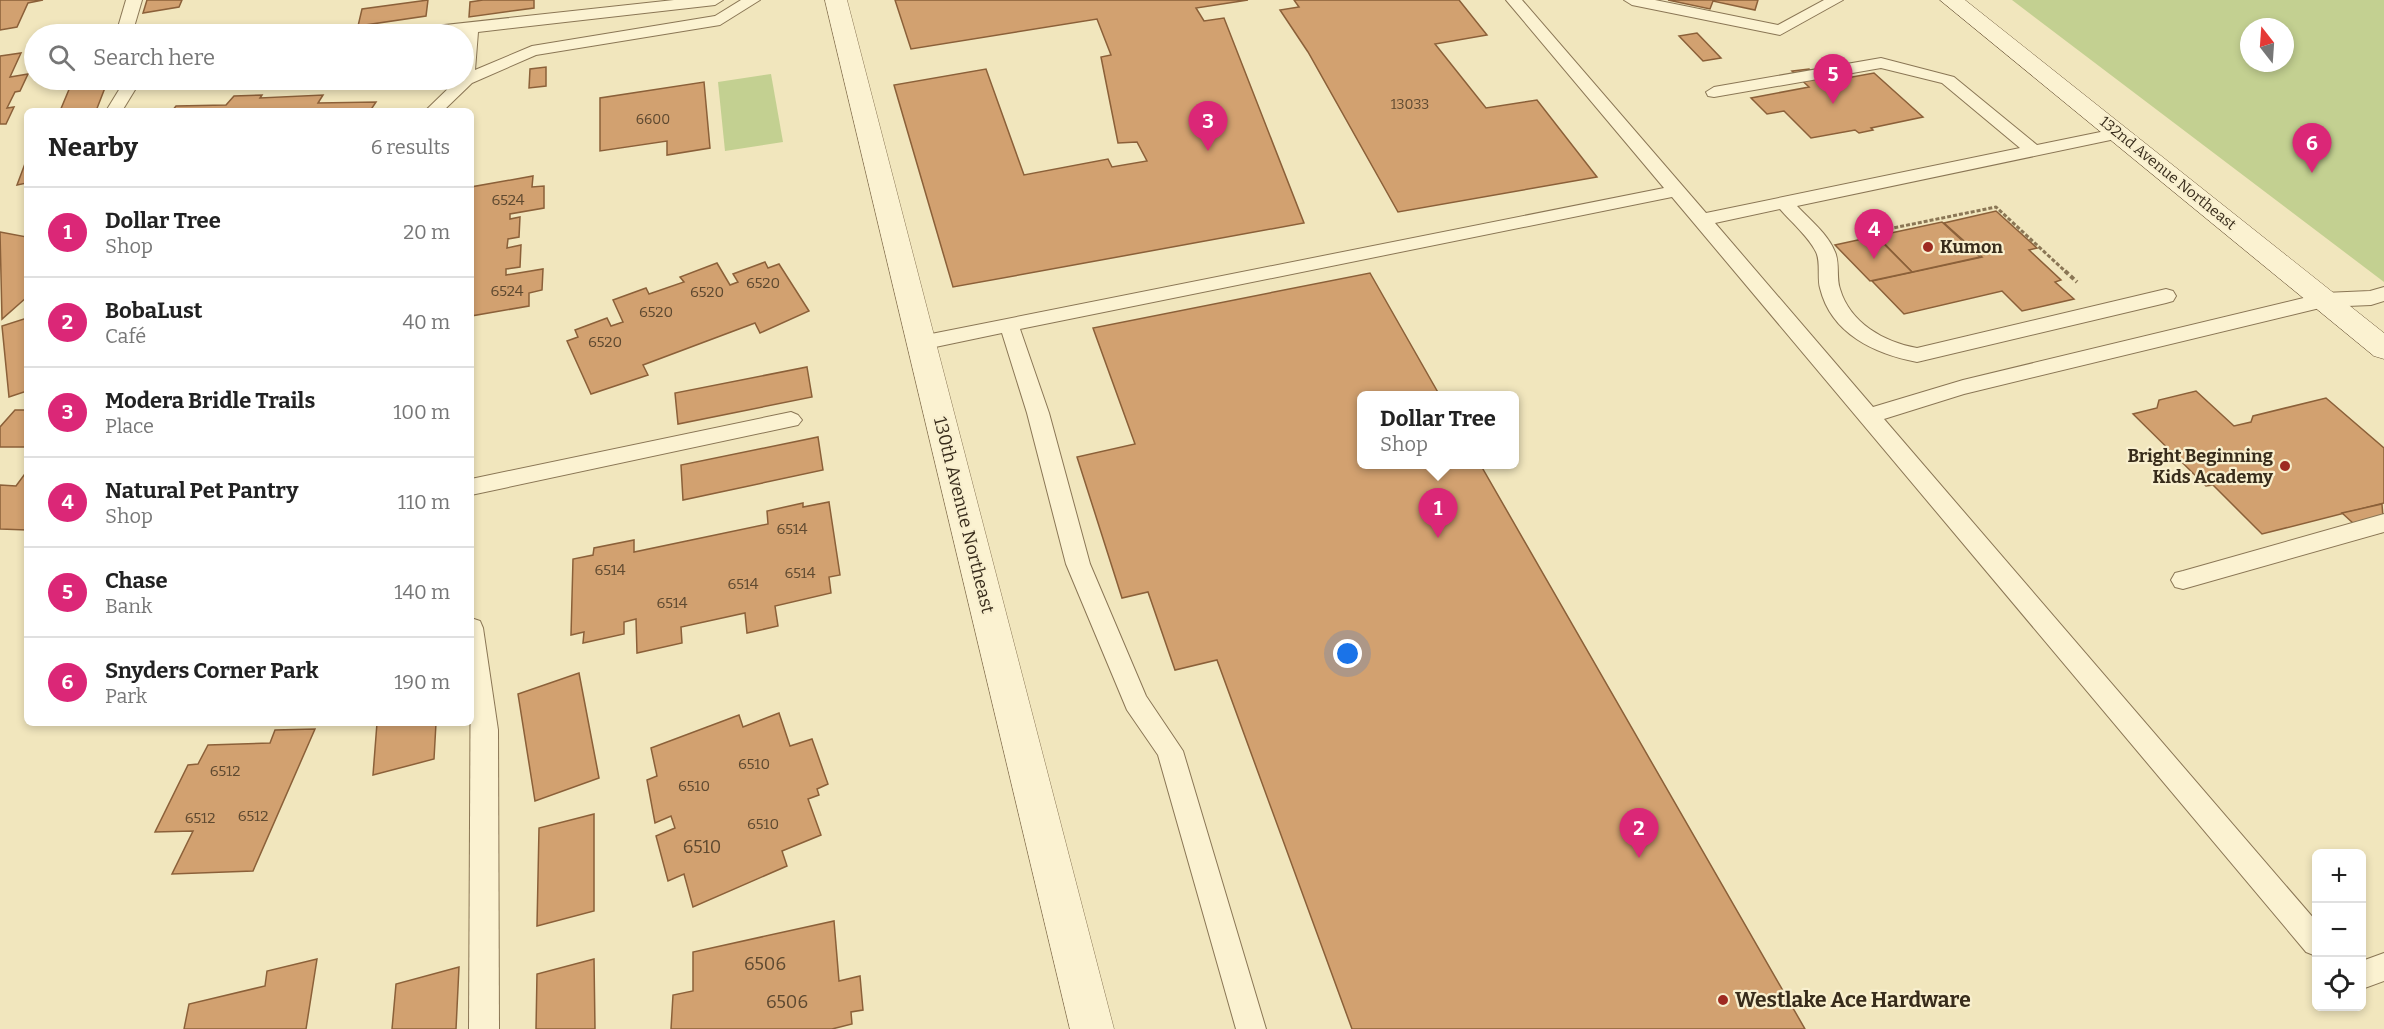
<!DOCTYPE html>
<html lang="en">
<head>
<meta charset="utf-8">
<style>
  :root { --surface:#fff; --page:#f2f2f2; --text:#222; --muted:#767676; --line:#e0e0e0; --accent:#db2777 }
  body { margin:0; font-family:Bitter,serif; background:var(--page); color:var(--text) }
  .controls { position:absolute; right:18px; bottom:18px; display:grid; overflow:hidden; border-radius:9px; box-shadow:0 3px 9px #0003 }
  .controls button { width:54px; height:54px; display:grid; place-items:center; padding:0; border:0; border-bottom:2px solid var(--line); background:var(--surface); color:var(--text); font:30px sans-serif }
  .compass { position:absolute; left:2240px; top:18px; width:54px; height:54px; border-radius:50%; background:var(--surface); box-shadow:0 3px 9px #0003; rotate:343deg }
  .you { position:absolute; left:1348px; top:654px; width:21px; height:21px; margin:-15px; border:4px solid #fff; border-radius:50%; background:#1a73e8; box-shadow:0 0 0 9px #1a73e833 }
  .badge { display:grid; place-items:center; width:39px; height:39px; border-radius:50%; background:var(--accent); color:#fff; font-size:20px; font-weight:700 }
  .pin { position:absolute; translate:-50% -50px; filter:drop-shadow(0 2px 3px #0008) }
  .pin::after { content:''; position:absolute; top:32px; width:21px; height:18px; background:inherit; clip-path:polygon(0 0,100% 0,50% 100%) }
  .popup { position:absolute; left:1357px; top:391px; width:162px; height:78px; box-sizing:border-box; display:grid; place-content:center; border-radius:9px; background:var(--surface); filter:drop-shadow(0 2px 4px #0005); font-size:20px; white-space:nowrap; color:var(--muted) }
  .popup b { font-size:22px; color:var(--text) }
  .popup::after { content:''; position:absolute; left:50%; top:100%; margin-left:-12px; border:12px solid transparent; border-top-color:var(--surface) }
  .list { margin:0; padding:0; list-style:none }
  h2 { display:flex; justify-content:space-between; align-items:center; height:78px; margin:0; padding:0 24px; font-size:26px }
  h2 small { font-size:20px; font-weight:400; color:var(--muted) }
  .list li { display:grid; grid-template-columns:39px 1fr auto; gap:18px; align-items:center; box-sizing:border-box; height:90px; padding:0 24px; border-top:2px solid var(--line) }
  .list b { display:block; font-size:22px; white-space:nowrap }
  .list p { margin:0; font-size:20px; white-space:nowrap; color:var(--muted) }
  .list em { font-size:20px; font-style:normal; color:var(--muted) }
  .icon { flex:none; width:33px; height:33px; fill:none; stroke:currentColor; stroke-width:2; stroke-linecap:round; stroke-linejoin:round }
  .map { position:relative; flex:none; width:2384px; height:1029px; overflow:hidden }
  .search { position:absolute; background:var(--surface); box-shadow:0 3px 9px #0003; left:24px; top:24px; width:450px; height:66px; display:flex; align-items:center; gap:15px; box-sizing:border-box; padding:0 21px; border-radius:33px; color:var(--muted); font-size:22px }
  .panel { position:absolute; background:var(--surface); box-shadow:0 3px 9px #0003; left:24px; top:108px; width:450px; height:618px; border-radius:9px }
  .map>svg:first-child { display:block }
  .green { fill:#c3d091; fill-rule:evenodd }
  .building { fill:#d2a170; stroke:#8b6039; stroke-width:1.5 }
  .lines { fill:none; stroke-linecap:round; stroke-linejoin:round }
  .lane-casing { stroke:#8a7655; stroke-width:2 }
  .street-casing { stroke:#8a7655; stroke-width:1 }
  .secondary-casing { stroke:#6c5639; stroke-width:1 }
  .path-far1 { stroke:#8a7655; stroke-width:3; stroke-dasharray:4 2; stroke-linecap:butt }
  .path { stroke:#8a7655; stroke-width:4; stroke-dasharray:4.5 3; stroke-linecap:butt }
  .lane { fill:#fbf2d1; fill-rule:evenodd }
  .street { fill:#fbf2d1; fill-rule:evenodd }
  .secondary { fill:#fbf2d1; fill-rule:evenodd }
  .poi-dot { fill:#9e2a21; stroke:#f8efce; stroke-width:2 }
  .labels { text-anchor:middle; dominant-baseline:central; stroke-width:4.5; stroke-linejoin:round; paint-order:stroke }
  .far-number-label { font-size:14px; fill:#5e4930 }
  .far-street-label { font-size:15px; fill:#382c1b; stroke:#f8efce }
  .number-label { font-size:15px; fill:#5e4930 }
  .poi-label { font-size:18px; font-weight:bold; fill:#382c1b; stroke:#f8efce; text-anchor:start }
  .street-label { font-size:18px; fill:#382c1b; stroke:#f8efce }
  .near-number-label { font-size:18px; fill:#5e4930 }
  .near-poi-label { font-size:21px; font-weight:bold; fill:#382c1b; stroke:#f8efce; text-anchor:start }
</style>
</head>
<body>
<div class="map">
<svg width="2384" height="1029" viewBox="0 0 2384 1029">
  <rect width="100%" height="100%" fill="#f1e6bd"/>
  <!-- green -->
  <g class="green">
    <path d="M2012,0h372v282zM2249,27h36v36h-36z"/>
    <polygon points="771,74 783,142 725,151 718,82"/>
  </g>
  <!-- building -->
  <g class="building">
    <polygon points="0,0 43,0 28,3 17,27 0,30"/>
    <polygon points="147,0 182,0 179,7 143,13"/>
    <polygon points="428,0 426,16 358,26 362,9"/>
    <polygon points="483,0 534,0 534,8 469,17 470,2"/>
    <polygon points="895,0 1248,0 1196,8 1204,21 1224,18 1304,223 953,287 894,85 986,69 1024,175 1108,159 1112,167 1147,161 1137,142 1118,143 1101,57 1111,55 1097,19 911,49"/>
    <polygon points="1294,0 1459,0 1487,35 1435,44 1486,108 1537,100 1597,177 1398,212 1308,52 1280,10 1299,7"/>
    <polygon points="1668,0 1758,0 1755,10 1713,1 1710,9"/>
    <polygon points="1697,33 1721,58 1703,61 1679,36"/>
    <polygon points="21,53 10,77 28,74 20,91 15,92 7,108 14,107 6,124 0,124 0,56"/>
    <polygon points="546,67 546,86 529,88 530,69"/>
    <polygon points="1809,69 1821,80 1830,81 1874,73 1923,117 1871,128 1873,130 1859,133 1855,130 1811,138 1784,111 1767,114 1751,98 1809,87 1792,71"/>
    <polygon points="73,80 108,80 96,111 60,111"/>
    <polygon points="210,80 274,80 207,89"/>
    <polygon points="704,82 710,148 667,155 667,141 600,151 600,98"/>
    <polygon points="262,95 260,98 323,95 318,103 376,102 370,111 172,111 176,106 226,105 234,96"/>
    <polygon points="26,161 27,183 17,185"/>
    <polygon points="533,176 532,187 544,186 544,208 510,214 510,219 520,217 519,237 508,239 507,248 521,245 520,267 506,269 506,275 543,269 542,290 529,293 529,306 471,316 471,187"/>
    <polygon points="1996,211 2037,248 2029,250 2061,280 2055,282 2074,299 2022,311 2002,291 1904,314 1872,281 1982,257 1944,223"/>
    <polygon points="1942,222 1980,257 1912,272 1877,236"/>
    <polygon points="0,232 27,237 27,297 2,319"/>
    <polygon points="1876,236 1912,272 1870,281 1835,245"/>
    <polygon points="765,262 768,268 779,264 809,311 760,333 755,323 643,365 648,375 591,394 567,341 578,337 575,330 607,318 611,326 623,322 613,300 646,288 649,294 684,282 680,277 717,263 730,285 738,282 733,274"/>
    <polygon points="1370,273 1440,396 1362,396 1362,464 1480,464 1805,1029 1352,1029 1217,660 1175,670 1148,592 1122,598 1077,457 1135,444 1093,328"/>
    <polygon points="27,318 27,391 9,397 2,326"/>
    <polygon points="807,367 812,397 678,424 675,393"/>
    <polygon points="2196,391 2234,426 2251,422 2253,416 2326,398 2384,448 2384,503 2262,534 2213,485 2206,486 2133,414 2157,408 2159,400"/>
    <polygon points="15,410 27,410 27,447 0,447 0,427"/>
    <polygon points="818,437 823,470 683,500 681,465"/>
    <polygon points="27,471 27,530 0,529 0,485 16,486"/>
    <polygon points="829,502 840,575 829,577 831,593 775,606 778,626 747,633 745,613 681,627 682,643 637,653 636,619 624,622 624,634 583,643 584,632 571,635 573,559 593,555 594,548 634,540 634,552 768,524 767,511 803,503 803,507"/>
    <polygon points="2382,504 2384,532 2367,536 2342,513"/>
    <polygon points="579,673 599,778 535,801 518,694"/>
    <polygon points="779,713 790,746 812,739 828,784 817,789 819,795 808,799 821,835 782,851 787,866 693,907 684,874 668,881 656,836 675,828 671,816 655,823 647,780 657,776 651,748 739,715 743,727"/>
    <polygon points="377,723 436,723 434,759 373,775"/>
    <polygon points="315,729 253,871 172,874 193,831 155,832 188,765 198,764 208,745 270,743 275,730"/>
    <polygon points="594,814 594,911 537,926 539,828"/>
    <polygon points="834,921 839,981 860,976 863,1010 851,1012 852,1024 832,1029 671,1029 673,995 693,991 693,952"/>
    <polygon points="317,959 306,1029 184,1029 189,1004 265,986 267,971"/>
    <polygon points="594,959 595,1029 536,1029 537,974"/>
    <polygon points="459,967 456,1029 392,1029 396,984"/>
  </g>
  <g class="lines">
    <defs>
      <g id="lane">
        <polygon points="126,0 142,0 132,34 116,34"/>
        <polygon points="674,0 723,0 715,5 478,32 475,70 532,46 715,16 741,0 760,0 720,25 536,55 472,83 443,111 425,111 457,80 464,80 464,34 400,34 408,29"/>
        <path d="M1506,0h16l184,213 314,-65 -78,-65 -61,-15 -167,29 -6,-1 -2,-4 8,-5 167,-29 73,19 83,68 83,-17 6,1 3,4 -9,5 -323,68c13,14 31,28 38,46 5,11 1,26 5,37 10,34 44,53 77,59l249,-59 7,2 3,5 -3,5 -7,2 -249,59c-42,-8 -86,-28 -97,-74 -3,-11 1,-26 -4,-36 -8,-16 -25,-30 -36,-43l-65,14 158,184 90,-27 361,-87 46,-2 14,-4v14l-13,4 -47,2 -360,87 -80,25 432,502v35l-10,-4 -634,-755 -652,132 29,84 41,151 56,132 37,55 83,278h-30l-78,-274 -31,-45 -61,-146 -39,-151 -25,-80 -81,17 -7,-2 -3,-5 3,-5 7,-2 743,-148z"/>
        <polygon points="1624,0 1655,0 1778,25 1824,0 1843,0 1780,35 1632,5"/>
        <polygon points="125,80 141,80 122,111 106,111"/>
        <polygon points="791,412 798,415 802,420 798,425 471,495 471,479"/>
        <polygon points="2384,514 2384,532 2183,589 2175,587 2171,580 2175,573 2183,571"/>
        <polygon points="471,618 480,621 483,628 498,730 499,1029 469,1029"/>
        <polygon points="2384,953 2384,981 2362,989 2362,961"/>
      </g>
      <polygon id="street" points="825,0 847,0 1114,1029 1070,1029"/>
      <polygon id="secondary" points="1940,0 1965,0 2384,333 2384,359 2374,356"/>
    </defs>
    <!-- lane casing -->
    <use href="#lane" class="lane-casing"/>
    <!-- street casing -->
    <use href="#street" class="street-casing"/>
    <!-- secondary casing -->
    <use href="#secondary" class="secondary-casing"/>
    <!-- path-far1 -->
    <polyline class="path-far1" points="1859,235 1996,207 2066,272"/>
    <!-- path -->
    <polyline class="path" points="2065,271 2077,282"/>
    <!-- lane -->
    <use href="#lane" class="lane"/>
    <!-- street -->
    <use href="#street" class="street"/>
    <!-- secondary -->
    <use href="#secondary" class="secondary"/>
  </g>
  <!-- markers -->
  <g class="poi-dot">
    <circle cx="1928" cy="247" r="6"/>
    <circle cx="2285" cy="466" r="6"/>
    <circle cx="1723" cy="1000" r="6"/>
  </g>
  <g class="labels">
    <!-- far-number labels -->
    <g class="far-number-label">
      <text x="1410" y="104">13033</text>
      <text x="653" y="119">6600</text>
    </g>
    <!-- far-street labels -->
    <g class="far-street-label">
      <text transform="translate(2168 173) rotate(39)">132nd Avenue Northeast</text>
    </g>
    <!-- number labels -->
    <g class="number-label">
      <text x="508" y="200">6524</text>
      <text x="763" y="283">6520</text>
      <text x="507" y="291">6524</text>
      <text x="707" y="292">6520</text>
      <text x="656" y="312">6520</text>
      <text x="605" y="342">6520</text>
      <text x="792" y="529">6514</text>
      <text x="610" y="570">6514</text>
      <text x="800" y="573">6514</text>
      <text x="743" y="584">6514</text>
      <text x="672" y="603">6514</text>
      <text x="754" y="764">6510</text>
      <text x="225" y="771">6512</text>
      <text x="694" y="786">6510</text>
      <text x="253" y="816">6512</text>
      <text x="200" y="818">6512</text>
      <text x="763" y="824">6510</text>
    </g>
    <!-- poi labels -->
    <g class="poi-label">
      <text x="1940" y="247">Kumon</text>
      <text x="2273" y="456" text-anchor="end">Bright Beginning<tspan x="2273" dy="21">Kids Academy</tspan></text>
    </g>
    <!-- street labels -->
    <g class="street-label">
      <text transform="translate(964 515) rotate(76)">130th Avenue Northeast</text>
    </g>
    <!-- near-number labels -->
    <g class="near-number-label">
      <text x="702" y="847">6510</text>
      <text x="765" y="964">6506</text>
      <text x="787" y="1002">6506</text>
    </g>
    <!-- near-poi labels -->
    <g class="near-poi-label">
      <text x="1735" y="1000">Westlake Ace Hardware</text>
    </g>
  </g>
</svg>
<div class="controls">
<button>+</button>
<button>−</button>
<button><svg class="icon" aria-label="locate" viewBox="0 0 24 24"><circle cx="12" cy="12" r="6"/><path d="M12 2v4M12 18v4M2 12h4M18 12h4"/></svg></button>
</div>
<svg class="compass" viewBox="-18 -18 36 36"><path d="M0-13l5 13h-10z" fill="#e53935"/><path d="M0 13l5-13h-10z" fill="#767676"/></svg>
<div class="you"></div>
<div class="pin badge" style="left:1438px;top:538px">1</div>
<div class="popup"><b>Dollar Tree</b>Shop</div>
<div class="pin badge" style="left:1639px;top:858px">2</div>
<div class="pin badge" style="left:1208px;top:151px">3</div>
<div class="pin badge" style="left:1874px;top:259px">4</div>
<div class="pin badge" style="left:1833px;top:104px">5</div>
<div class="pin badge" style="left:2312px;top:173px">6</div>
<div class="search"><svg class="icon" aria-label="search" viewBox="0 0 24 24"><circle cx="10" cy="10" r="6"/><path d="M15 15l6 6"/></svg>Search here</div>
<section class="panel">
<h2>Nearby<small>6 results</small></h2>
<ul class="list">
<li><span class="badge">1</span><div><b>Dollar Tree</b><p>Shop</p></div><em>20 m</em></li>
<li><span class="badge">2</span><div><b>BobaLust</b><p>Café</p></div><em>40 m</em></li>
<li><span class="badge">3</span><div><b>Modera Bridle Trails</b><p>Place</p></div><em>100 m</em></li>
<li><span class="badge">4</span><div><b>Natural Pet Pantry</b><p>Shop</p></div><em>110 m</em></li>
<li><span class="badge">5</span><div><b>Chase</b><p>Bank</p></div><em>140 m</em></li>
<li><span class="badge">6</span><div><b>Snyders Corner Park</b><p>Park</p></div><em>190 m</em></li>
</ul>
</section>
</div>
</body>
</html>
